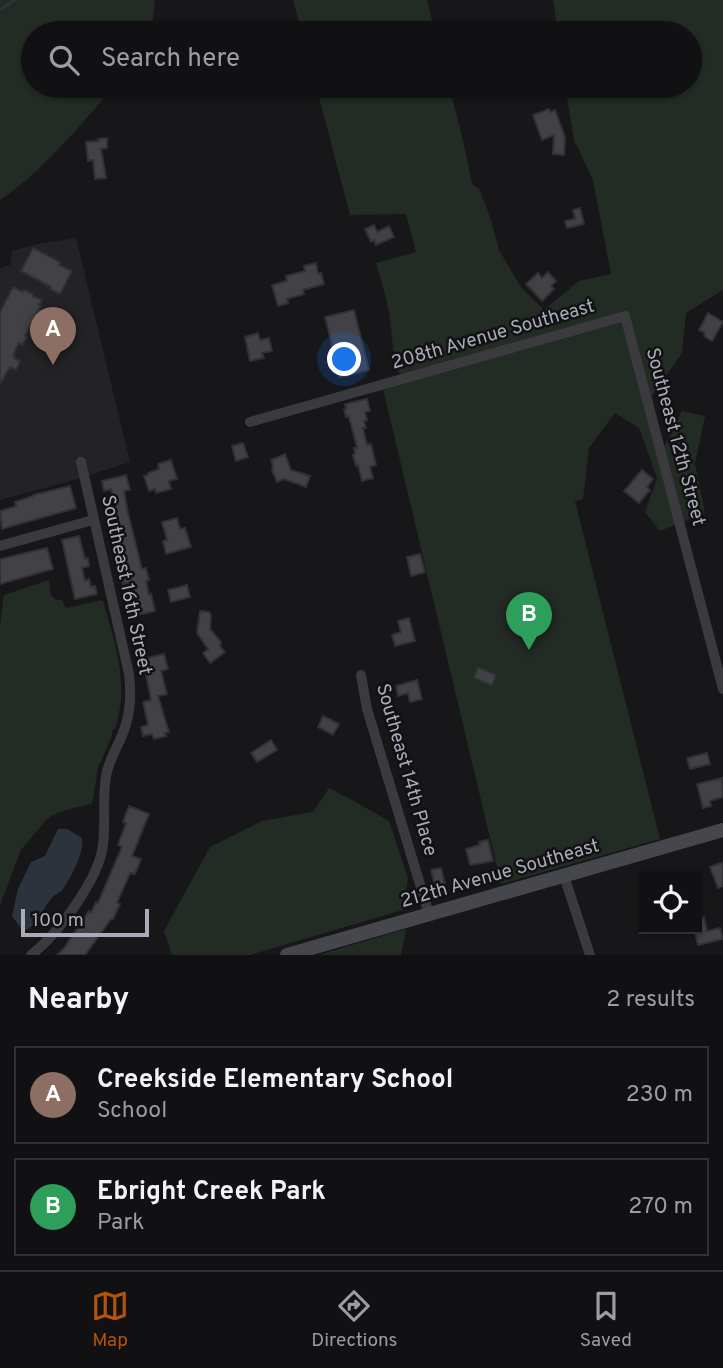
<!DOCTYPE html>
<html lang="en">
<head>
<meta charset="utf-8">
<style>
  :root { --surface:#111113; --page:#1e1f21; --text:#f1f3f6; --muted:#9c9da0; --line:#303133; --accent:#b45309 }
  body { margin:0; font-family:Overpass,sans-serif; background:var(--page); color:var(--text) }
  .controls { position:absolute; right:21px; bottom:21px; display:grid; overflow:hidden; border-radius:0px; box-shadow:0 2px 5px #0004 }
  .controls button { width:63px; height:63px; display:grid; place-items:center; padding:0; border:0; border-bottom:2px solid var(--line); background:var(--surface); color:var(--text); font:35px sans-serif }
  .scale { position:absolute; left:21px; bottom:18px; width:128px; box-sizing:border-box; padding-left:7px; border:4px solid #a9abb8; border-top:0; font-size:19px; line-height:24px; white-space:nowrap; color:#a9abb8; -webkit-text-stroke:5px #121214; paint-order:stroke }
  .you { position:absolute; left:345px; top:360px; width:24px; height:24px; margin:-18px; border:5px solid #fff; border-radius:50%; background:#1a73e8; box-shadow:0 0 0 10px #1a73e833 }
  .badge { display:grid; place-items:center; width:46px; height:46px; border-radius:50%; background:var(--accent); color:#fff; font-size:23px; font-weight:700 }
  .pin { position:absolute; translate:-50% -58px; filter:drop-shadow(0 2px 4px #0008) }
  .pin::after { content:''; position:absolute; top:37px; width:24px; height:21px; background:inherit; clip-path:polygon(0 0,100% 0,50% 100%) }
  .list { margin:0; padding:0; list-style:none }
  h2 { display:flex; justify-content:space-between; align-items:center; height:91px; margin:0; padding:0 28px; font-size:30px }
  h2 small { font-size:23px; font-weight:400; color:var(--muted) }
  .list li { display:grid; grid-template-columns:46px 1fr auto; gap:21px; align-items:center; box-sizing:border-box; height:98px; margin:0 14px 14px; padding:0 14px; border:2px solid var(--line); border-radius:0px }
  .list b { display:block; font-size:26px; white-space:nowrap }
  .list p { margin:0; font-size:23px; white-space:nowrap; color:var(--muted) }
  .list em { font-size:23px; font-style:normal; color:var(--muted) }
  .icon { flex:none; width:38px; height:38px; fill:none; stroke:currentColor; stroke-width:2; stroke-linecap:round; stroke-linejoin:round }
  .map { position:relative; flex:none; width:723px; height:955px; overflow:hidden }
  .search { position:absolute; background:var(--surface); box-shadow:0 2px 5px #0004; left:21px; right:21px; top:21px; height:77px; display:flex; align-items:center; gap:18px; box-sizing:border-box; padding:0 24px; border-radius:38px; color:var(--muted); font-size:26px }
  .sheet { height:315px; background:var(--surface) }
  nav { display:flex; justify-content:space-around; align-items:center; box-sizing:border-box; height:98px; border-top:2px solid var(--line); background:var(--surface); font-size:19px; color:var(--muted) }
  nav a { display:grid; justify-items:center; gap:4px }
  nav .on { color:var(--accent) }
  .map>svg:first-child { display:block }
  .built { fill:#232326 }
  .green { fill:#232b25 }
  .water { fill:#2d333c }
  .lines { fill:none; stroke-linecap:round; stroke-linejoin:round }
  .stream { stroke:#2d333c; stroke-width:2.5 }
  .building { fill:#414146; stroke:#313135; stroke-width:2 }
  .street { stroke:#3a3a3f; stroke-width:10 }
  .secondary { stroke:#46474d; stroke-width:14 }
  .labels { text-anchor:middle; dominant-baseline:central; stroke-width:5; stroke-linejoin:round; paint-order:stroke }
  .street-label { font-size:19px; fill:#a9abb8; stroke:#121214 }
</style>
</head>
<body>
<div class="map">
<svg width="723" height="955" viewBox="0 0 723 955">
  <rect width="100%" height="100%" fill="#171719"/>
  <!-- built -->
  <polygon class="built" points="76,238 130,462 74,480 0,500 0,268 10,265 12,251 36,244"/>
  <!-- green -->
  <g class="green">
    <path d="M0,0h155l-4,33h-118v53h81c-34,40 -71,85 -114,114z"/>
    <polygon points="293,0 427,0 435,33 302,33"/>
    <path d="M553,0h170v290l-37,23 -4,40 -30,43 12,51 18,-36 23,5 -10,47 10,50 -45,18 -15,-19 12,-34 -18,-50 -24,-15 -26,35 -6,51 -8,2 85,338 -159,45 -118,-495 21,-6c-13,-22 -11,-51 -16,-76 -3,-15 -8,-30 -12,-44l40,-11 -10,-38 -56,1 -34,-129h133l14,54 9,44 7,5 11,28 9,33 22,37 23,23 35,-29 32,-7 -18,-94 -19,-40 -9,-54h125v-53h-132z"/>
    <path d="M49,580l2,15 5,5h6l4,8 37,-8c12,45 27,83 12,129l-3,1v6l-14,32 -5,31 -2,5 -22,5 -16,6 -7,5 -25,30 -21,55v-280l4,-30z"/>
    <polygon points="329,788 352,800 389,821 408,878 403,910 250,955 172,955 164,931 210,847 262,821 313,812"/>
    <polygon points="406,929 401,955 318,955"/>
  </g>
  <!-- water -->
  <path class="water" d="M58,829h9l15,9c3,12 -11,40 -19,51 -3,4 -9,5 -12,10 -10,11 -13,28 -28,32l-11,-15 6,-27 13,-27 14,-6z"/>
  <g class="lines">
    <!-- stream -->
    <polyline class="stream" points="0,10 15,0"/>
  </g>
  <!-- building -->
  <g class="building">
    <polygon points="549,109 550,112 555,110 565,137 564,155 553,154 554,135 542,140 533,115"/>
    <polygon points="107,138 107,148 101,149 106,178 95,179 93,160 88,161 86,142 99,141 98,139"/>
    <polygon points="580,208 584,224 567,228 565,221 575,219 573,210"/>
    <polygon points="374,225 377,232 389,226 394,237 376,245 374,240 371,242 365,229"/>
    <polygon points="33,248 60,262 59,265 72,271 60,294 50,289 51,287 21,271"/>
    <polygon points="316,263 318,274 321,273 324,284 303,290 304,294 287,299 288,303 278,306 272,285 287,281 286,276 305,271 304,266"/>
    <polygon points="548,272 556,281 551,286 554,289 542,301 526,284 538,273 542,278"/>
    <polygon points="13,287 23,292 24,290 33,294 33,296 42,300 39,305 41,306 25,336 27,337 22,345 19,343 13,355 15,356 14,358 20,361 16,370 10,367 0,384 0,312"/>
    <polygon points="354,310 369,370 340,377 325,317"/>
    <polygon points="708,313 723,322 712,341 704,336 705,333 699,330"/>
    <polygon points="258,333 260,340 269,338 272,351 262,353 264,358 250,361 245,337"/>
    <polygon points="367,399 370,411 365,412 367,420 364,421 366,428 363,428 367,445 371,444 376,465 370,467 373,478 362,481 358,465 356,466 353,455 355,454 354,448 357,448 351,424 348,416 346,417 344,410 346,409 345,404"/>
    <polygon points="243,443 248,457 236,461 232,446"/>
    <polygon points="285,454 291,470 310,476 306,487 284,479 277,482 272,470 273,466 271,460"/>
    <polygon points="171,460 177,479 169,481 171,489 156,493 155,489 149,491 144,476 148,475 148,473 159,469 158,464"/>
    <polygon points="642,470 653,479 647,487 650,490 639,503 624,491"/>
    <polygon points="126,475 130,490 124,491 128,513 142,569 146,568 149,580 146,581 149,595 151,594 155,611 134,616 130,599 136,598 132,582 123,584 115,555 118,554 112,528 115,528 109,504 114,503 111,489 104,491 102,481"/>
    <polygon points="70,486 76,508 2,529 0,511 16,506 15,502 33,496 33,495"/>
    <polygon points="177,518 180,529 185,528 191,547 166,554 163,541 167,540 162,522"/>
    <polygon points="79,536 85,559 88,558 89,566 82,568 85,581 89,579 91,587 95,586 97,594 75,599 62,540"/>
    <polygon points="47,548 53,569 0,584 0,559"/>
    <polygon points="420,554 425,572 411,576 407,557"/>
    <polygon points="187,585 190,597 171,602 168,590"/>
    <polygon points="200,611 209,612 211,615 210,629 221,642 220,646 225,652 210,663 203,653 208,649 197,633"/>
    <polygon points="409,618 415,641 395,646 392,635 401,632 398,621"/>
    <polygon points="164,654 168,669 161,671 167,694 158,696 169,732 165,733 166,736 154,739 152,734 143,736 141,727 148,725 143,702 151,700 143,659"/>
    <polygon points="478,667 496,675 492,686 474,678"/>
    <polygon points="417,680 422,699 410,702 408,693 398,696 396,686"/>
    <polygon points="323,716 339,724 333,735 318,727"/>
    <polygon points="271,740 277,750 257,762 251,753"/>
    <polygon points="707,753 710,764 690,769 687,758"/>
    <polygon points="722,778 723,797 710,801 711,806 703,808 697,784"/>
    <polygon points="129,806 149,814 132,856 141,859 135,874 130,873 117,903 120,904 113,919 111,919 85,955 57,955 64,948 89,911 91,913 96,902 98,903 122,847 118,845 126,823 123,822"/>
    <polygon points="488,840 493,861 470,865 466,849 480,845 479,842"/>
    <polygon points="720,863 720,864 723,863 723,886 718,888 710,867"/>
    <polygon points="441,868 446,887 436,890 431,870"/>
    <polygon points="704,917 707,931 720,928 723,939 698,945 694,929 697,929 697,919"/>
  </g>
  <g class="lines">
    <!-- street -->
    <g class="street">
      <polyline points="250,422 625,316 723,689"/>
      <polyline points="0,546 93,520"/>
      <polyline points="361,675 367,709 429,914"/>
      <polyline points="564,876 590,955"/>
      <path d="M31,955c27,-21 68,-76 72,-110 3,-23 -1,-46 3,-69 3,-18 14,-32 19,-49 6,-17 6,-36 4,-53l-48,-212"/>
    </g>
    <!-- secondary -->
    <polyline class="secondary" points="287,955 723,830"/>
  </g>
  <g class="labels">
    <!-- street labels -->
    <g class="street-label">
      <text transform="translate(493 335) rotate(-16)">208th Avenue Southeast</text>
      <text transform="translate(675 437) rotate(75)">Southeast 12th Street</text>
      <text transform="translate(126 585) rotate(78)">Southeast 16th Street</text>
      <text transform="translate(406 770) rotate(74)">Southeast 14th Place</text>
      <text transform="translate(500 874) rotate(-16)">212th Avenue Southeast</text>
    </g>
  </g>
</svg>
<div class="controls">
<button><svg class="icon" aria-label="locate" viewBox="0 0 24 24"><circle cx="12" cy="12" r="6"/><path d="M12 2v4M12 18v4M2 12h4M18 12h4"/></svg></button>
</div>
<div class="scale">100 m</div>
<div class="you"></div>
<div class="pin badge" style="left:53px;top:365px;background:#8d6e63">A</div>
<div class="pin badge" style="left:529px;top:650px;background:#2e9e5b">B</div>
<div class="search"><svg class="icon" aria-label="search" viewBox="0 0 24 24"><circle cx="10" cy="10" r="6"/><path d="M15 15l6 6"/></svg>Search here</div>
</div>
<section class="sheet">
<h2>Nearby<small>2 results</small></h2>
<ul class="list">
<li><span class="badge" style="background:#8d6e63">A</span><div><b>Creekside Elementary School</b><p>School</p></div><em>230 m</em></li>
<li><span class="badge" style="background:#2e9e5b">B</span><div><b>Ebright Creek Park</b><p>Park</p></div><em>270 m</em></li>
</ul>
</section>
<nav>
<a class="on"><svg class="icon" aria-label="map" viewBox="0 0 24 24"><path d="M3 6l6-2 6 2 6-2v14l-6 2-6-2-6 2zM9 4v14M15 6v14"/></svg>Map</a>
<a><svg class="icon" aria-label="directions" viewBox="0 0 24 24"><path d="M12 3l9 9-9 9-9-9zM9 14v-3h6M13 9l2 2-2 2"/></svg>Directions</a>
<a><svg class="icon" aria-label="saved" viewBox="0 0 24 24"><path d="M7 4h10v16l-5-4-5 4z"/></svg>Saved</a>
</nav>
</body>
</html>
